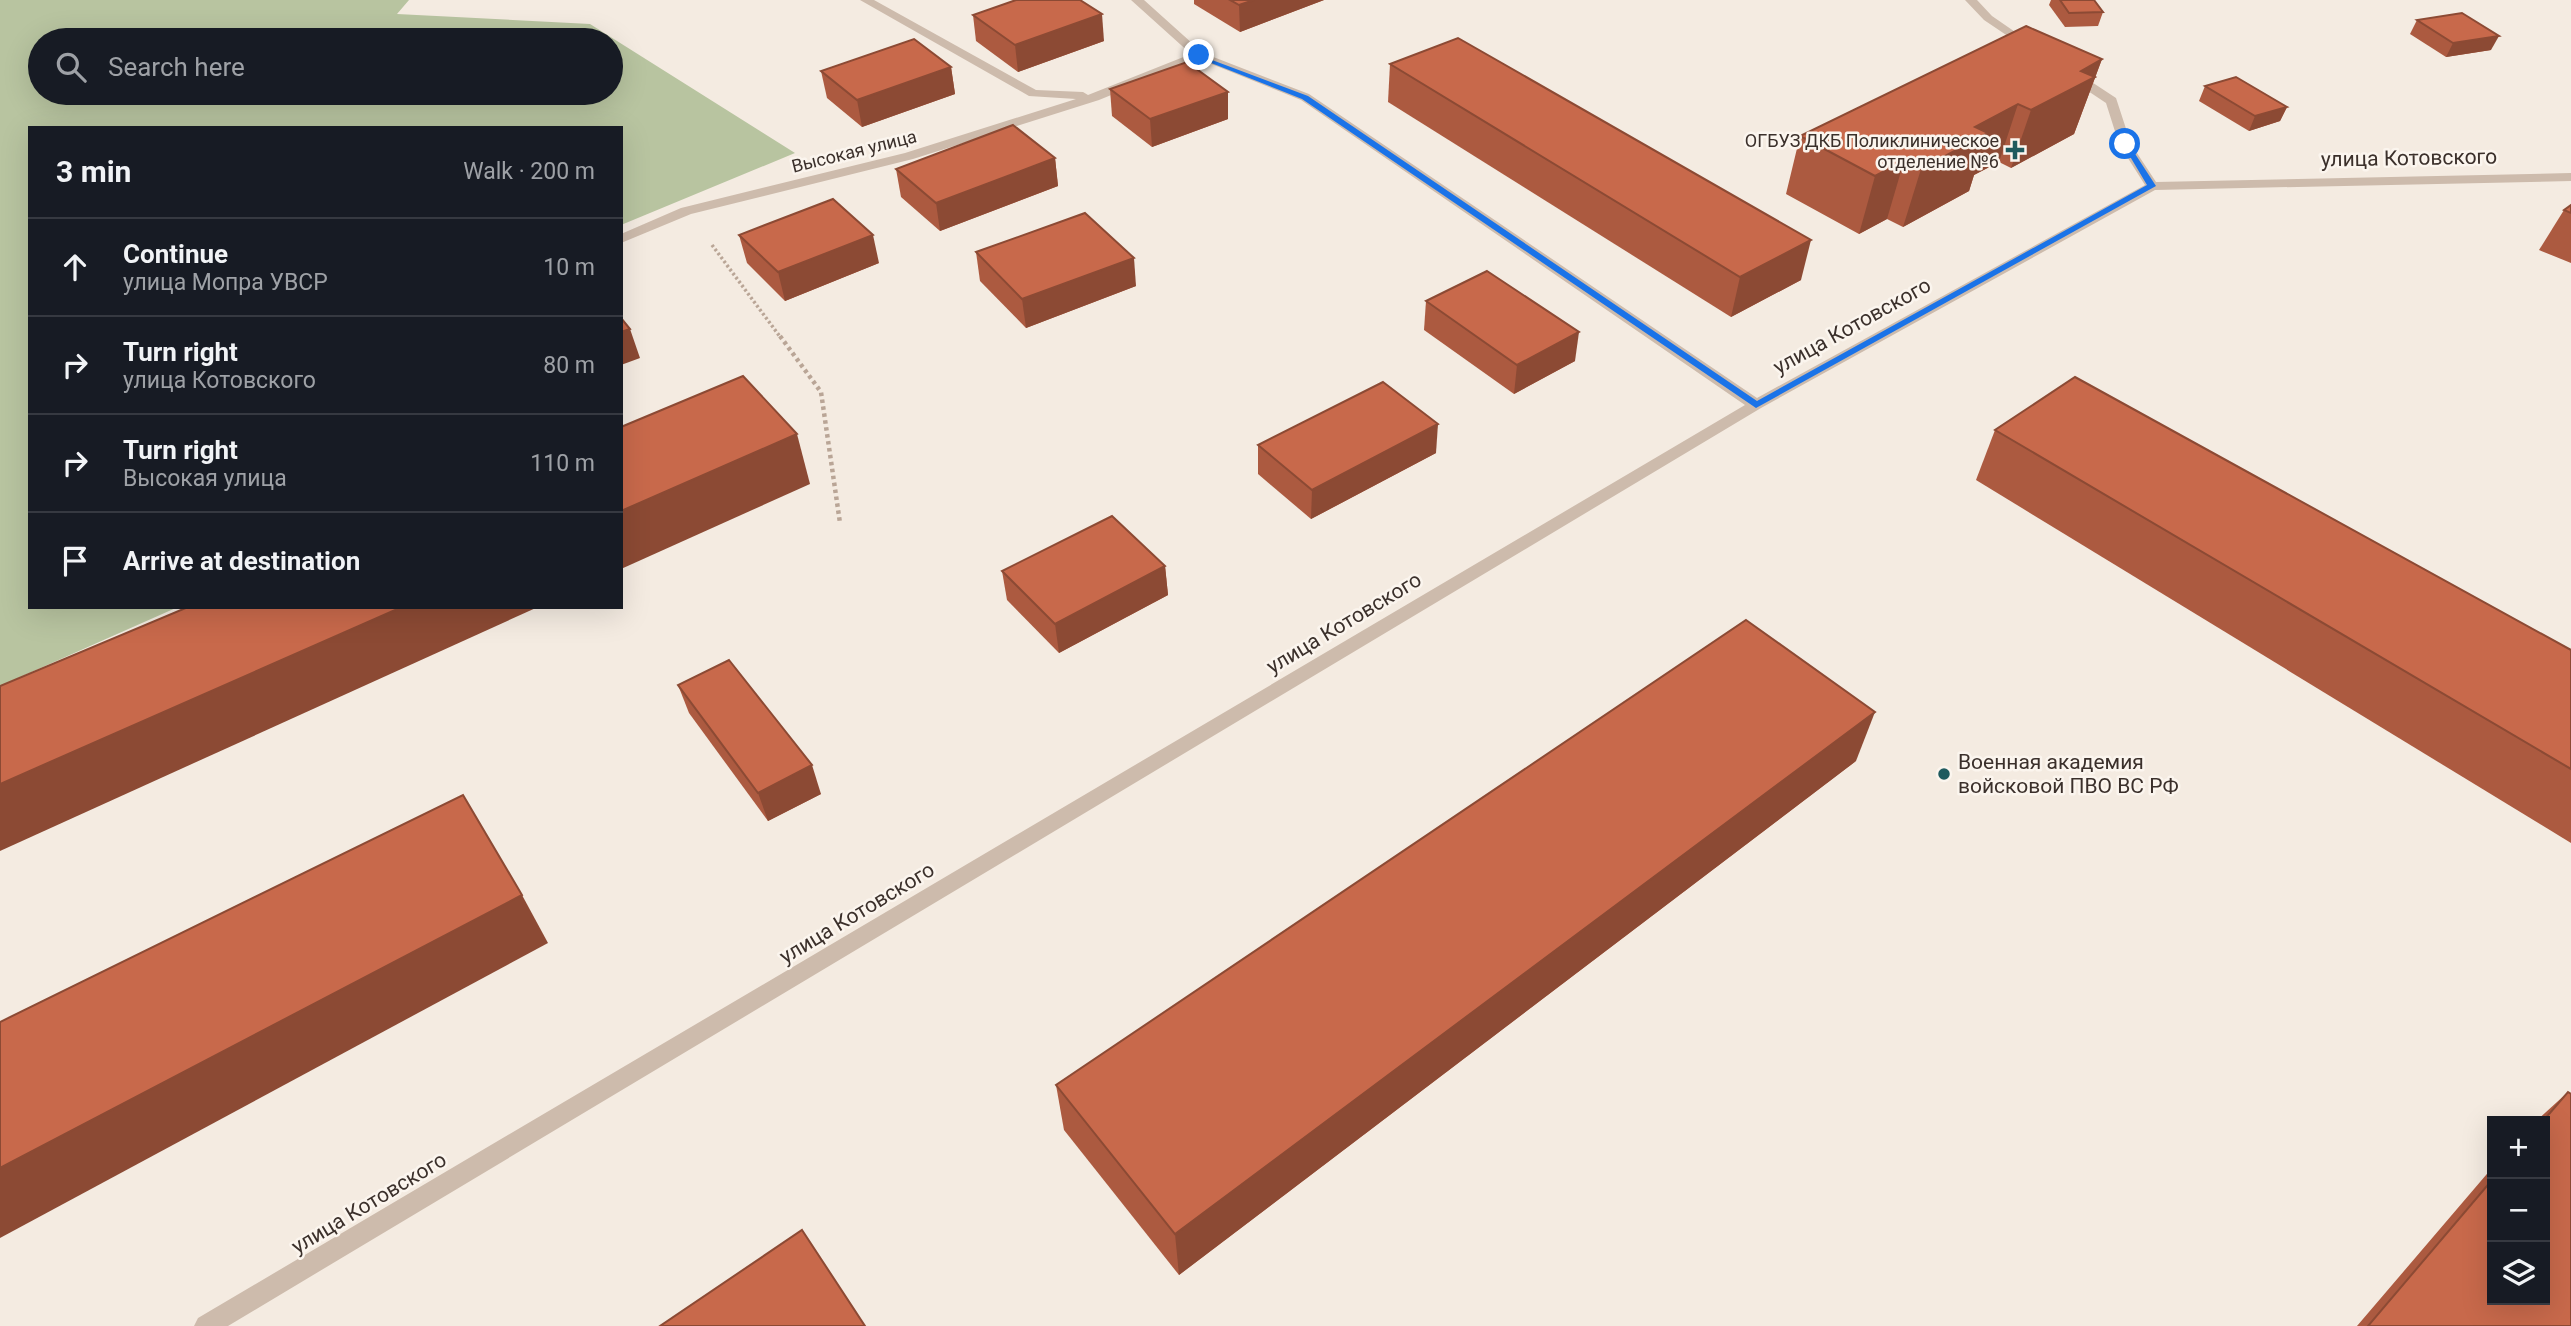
<!DOCTYPE html>
<html lang="en">
<head>
<meta charset="utf-8">
<style>
  :root { --surface:#171b24; --page:#242831; --text:#f1f3f6; --muted:#9ea1a6; --line:#363941 }
  body { margin:0; font-family:Roboto,sans-serif; background:var(--page); color:var(--text) }
  .controls { position:absolute; right:21px; bottom:21px; display:grid; overflow:hidden; border-radius:0px; box-shadow:0 7px 28px #0002 }
  .controls button { width:63px; height:63px; display:grid; place-items:center; padding:0; border:0; border-bottom:2px solid var(--line); background:var(--surface); color:var(--text); font:35px sans-serif }
  .stop { position:absolute; width:21px; height:21px; margin:-16px; border:5px solid #1a73e8; border-radius:50%; background:#fff }
  .stop.end { background:#1a73e8; border-color:#fff; box-shadow:0 2px 7px #0008 }
  .list { margin:0; padding:0; list-style:none }
  h2 { display:flex; justify-content:space-between; align-items:center; height:91px; margin:0; padding:0 28px; font-size:30px }
  h2 small { font-size:23px; font-weight:400; color:var(--muted) }
  .list li { display:grid; grid-template-columns:46px 1fr auto; gap:21px; align-items:center; box-sizing:border-box; height:98px; padding:0 28px; border-top:2px solid var(--line) }
  .list b { display:block; font-size:26px; white-space:nowrap }
  .list p { margin:0; font-size:23px; white-space:nowrap; color:var(--muted) }
  .list em { font-size:23px; font-style:normal; color:var(--muted) }
  .icon { flex:none; width:38px; height:38px; fill:none; stroke:currentColor; stroke-width:2; stroke-linecap:round; stroke-linejoin:round }
  .map { position:relative; flex:none; width:2571px; height:1326px; overflow:hidden }
  .search { position:absolute; background:var(--surface); box-shadow:0 7px 28px #0002; left:28px; top:28px; width:595px; height:77px; display:flex; align-items:center; gap:18px; box-sizing:border-box; padding:0 24px; border-radius:38px; color:var(--muted); font-size:26px }
  .panel { position:absolute; background:var(--surface); box-shadow:0 7px 28px #0002; left:28px; top:126px; width:595px; height:483px; border-radius:0px }
  .map>svg:first-child { display:block }
  .green { fill:#b8c4a0; fill-rule:evenodd }
  .lines { fill:none; stroke-linecap:round; stroke-linejoin:round }
  .path-far1 { stroke:#b9a596; stroke-width:3.5; stroke-dasharray:2.5 2.5; stroke-linecap:butt }
  .path { stroke:#b9a596; stroke-width:4.5; stroke-dasharray:3.5 3.5; stroke-linecap:butt }
  .minor { fill:#cdbbac; fill-rule:evenodd }
  .wall { fill:#ac5a40 }
  .shaded-wall { fill:#8c4a34 }
  .building { fill:#c8694b; stroke:#8c4a34; stroke-width:2 }
  .route { fill:#1a73e8 }
  .poi-dot { fill:#1f5a5e; stroke:#fbf5ee; stroke-width:2.5 }
  .labels { text-anchor:middle; dominant-baseline:central; stroke-width:5; stroke-linejoin:round; paint-order:stroke }
  .far-poi-label { font-size:18px; fill:#3b302b; stroke:#fbf5ee; text-anchor:end }
  .far-street-label { font-size:18px; fill:#3b302b; stroke:#fbf5ee }
  .street-label { font-size:21px; fill:#3b302b; stroke:#fbf5ee }
  .poi-label { font-size:21px; fill:#3b302b; stroke:#fbf5ee; text-anchor:start }
</style>
</head>
<body>
<div class="map">
<svg width="2571" height="1326" viewBox="0 0 2571 1326">
  <rect width="100%" height="100%" fill="#f4ebe1"/>
  <!-- green -->
  <path class="green" d="M0,0h409l-12,14 193,10 205,129 -174,72v-97h-591v479h148l-178,79zM40,40h571v53h-571z"/>
  <g class="lines">
    <!-- path-far1 -->
    <polyline class="path-far1" points="712,245 781,338"/>
    <!-- path -->
    <polyline class="path" points="780,336 821,392 840,523"/>
    <!-- minor -->
    <g class="minor">
      <polygon points="860,0 874,0 1036,90 1083,92 1088,95 1191,54 1131,0 1144,0 1203,53 1309,94 1757,398 2145,185 2119,144 2106,103 2070,79 2070,73 2078,73 2116,98 2131,144 2156,182 2571,173 2571,181 2155,190 1761,408 228,1326 194,1326 198,1318 1745,405 1301,100 1199,59 1099,100 913,159 691,214 621,243 621,234 681,208 905,153 1076,99 1029,96"/>
      <polygon points="1965,0 1977,0 1992,16 2037,47 2027,49 1984,20"/>
    </g>
  </g>
  <!-- wall -->
  <g class="wall">
    <polygon points="1194,0 1324,0 1240,32 1194,4"/>
    <polygon points="2051,0 2094,0 2103,12 2098,26 2065,27 2049,5"/>
    <polygon points="973,15 1104,41 1018,72 976,41"/>
    <polygon points="2417,20 2491,50 2446,57 2410,34"/>
    <polygon points="2102,59 2074,134 2011,168 1999,162 1974,175 1969,191 1903,227 1887,219 1859,234 1786,194 1800,136"/>
    <polygon points="1390,64 1801,280 1731,317 1388,102"/>
    <polygon points="951,67 955,94 862,127 827,98 821,71"/>
    <polygon points="2205,86 2287,107 2280,121 2249,131 2199,101"/>
    <polygon points="1110,89 1228,119 1152,147 1112,116"/>
    <polygon points="1055,158 1058,186 940,231 901,197 896,169"/>
    <polygon points="2571,205 2571,263 2539,250 2564,210"/>
    <polygon points="739,235 879,263 785,301 747,263"/>
    <polygon points="976,252 1136,286 1026,328 980,281"/>
    <polygon points="1426,301 1575,361 1514,394 1424,330"/>
    <polygon points="1995,430 2571,650 2571,843 1976,480"/>
    <polygon points="1258,445 1436,453 1311,519 1258,474"/>
    <polygon points="1165,566 1168,595 1059,653 1007,600 1002,571"/>
    <polygon points="678,685 821,794 768,821 689,713"/>
    <polygon points="1856,761 1179,1275 1064,1130 1056,1085"/>
    <polygon points="2568,1092 2571,1326 2357,1326 2492,1168 2492,1300 2545,1121 2536,1121"/>
  </g>
  <!-- shaded-wall -->
  <g class="shaded-wall">
    <polygon points="1254,0 1324,0 1240,32 1239,5"/>
    <polygon points="1102,14 1104,41 1018,72 1015,45"/>
    <polygon points="2499,36 2491,50 2446,57 2453,43"/>
    <polygon points="2102,59 2074,134 2011,168 2031,110 2081,71"/>
    <polygon points="951,67 955,94 862,127 857,100"/>
    <polygon points="1228,92 1228,119 1152,147 1150,119"/>
    <polygon points="2018,104 1999,162 1974,175 1969,191 1903,227 1921,169 1975,127"/>
    <polygon points="2287,107 2280,121 2249,131 2255,116"/>
    <polygon points="1055,158 1058,186 940,231 936,203"/>
    <polygon points="1904,161 1887,219 1859,234 1875,176"/>
    <polygon points="873,235 879,263 785,301 778,272"/>
    <polygon points="1811,240 1801,280 1731,317 1740,277"/>
    <polygon points="1134,258 1136,286 1026,328 1022,299"/>
    <polygon points="630,329 640,358 621,365 621,332"/>
    <polygon points="1579,332 1575,361 1514,394 1517,365"/>
    <polygon points="1438,424 1436,453 1311,519 1312,490"/>
    <polygon points="797,434 810,484 621,569 621,511"/>
    <polygon points="1165,566 1168,595 1059,653 1055,624"/>
    <polygon points="402,607 538,607 0,851 0,784"/>
    <polygon points="1875,712 1856,761 1179,1275 1175,1234"/>
    <polygon points="812,765 821,794 768,821 758,793"/>
    <polygon points="522,895 548,943 0,1238 0,1168"/>
  </g>
  <!-- building -->
  <g class="building">
    <polygon points="1016,0 1080,0 1102,14 1015,45 973,15"/>
    <polygon points="1230,0 1254,0 1239,5"/>
    <polygon points="2060,0 2094,0 2103,12 2069,13"/>
    <polygon points="2462,13 2499,36 2453,43 2417,20"/>
    <polygon points="2026,26 2102,59 2081,71 2095,77 2031,110 2018,104 1975,127 1988,133 1921,169 1904,161 1875,176 1800,136"/>
    <polygon points="1458,38 1811,240 1740,277 1390,64"/>
    <polygon points="914,39 951,67 857,100 821,71"/>
    <polygon points="1187,62 1228,92 1150,119 1110,89"/>
    <polygon points="2236,77 2287,107 2255,116 2205,86"/>
    <polygon points="1013,125 1055,158 936,203 896,169"/>
    <polygon points="833,199 873,235 778,272 739,235"/>
    <polygon points="2571,205 2571,213 2564,210"/>
    <polygon points="1085,213 1134,258 1022,299 976,252"/>
    <polygon points="1487,271 1579,332 1517,365 1426,301"/>
    <polygon points="621,318 630,329 621,332"/>
    <polygon points="743,376 797,434 621,511 621,427"/>
    <polygon points="2075,377 2571,650 2571,769 1995,430"/>
    <polygon points="1383,382 1438,424 1312,490 1258,445"/>
    <polygon points="1112,516 1165,566 1055,624 1002,571"/>
    <polygon points="188,607 402,607 0,784 0,686"/>
    <polygon points="1746,620 1875,712 1175,1234 1056,1085"/>
    <polygon points="729,660 812,765 758,793 678,685"/>
    <polygon points="463,795 522,895 0,1168 0,1022"/>
    <polygon points="2568,1092 2571,1094 2571,1326 2368,1326 2492,1180 2492,1300 2545,1300 2545,1121 2543,1121"/>
    <polygon points="802,1230 865,1326 660,1326"/>
  </g>
  <!-- route -->
  <polygon class="route" points="1196,54 1308,96 1757,401 2147,185 2122,143 2128,143 2156,186 1756,408 1302,99 1196,57"/>
  <!-- markers -->
  <g class="poi-dot">
    <path d="M2011.5 139.5h7v7h7v7h-7v7h-7v-7h-7v-7h7z"/>
    <circle cx="1944" cy="774" r="7"/>
  </g>
  <g class="labels">
    <!-- far-poi labels -->
    <g class="far-poi-label">
      <text x="1999" y="140">ОГБУЗ ДКБ Поликлиническое<tspan x="1999" dy="21">отделение №6</tspan></text>
    </g>
    <!-- far-street labels -->
    <g class="far-street-label">
      <text transform="translate(854 151) rotate(-14)">Высокая улица</text>
    </g>
    <!-- street labels -->
    <g class="street-label">
      <text transform="translate(2409 158) rotate(-1)">улица Котовского</text>
      <text transform="translate(1852 326) rotate(-29)">улица Котовского</text>
      <text transform="translate(1344 623) rotate(-31)">улица Котовского</text>
      <text transform="translate(857 913) rotate(-31)">улица Котовского</text>
      <text transform="translate(369 1203) rotate(-31)">улица Котовского</text>
    </g>
    <!-- poi labels -->
    <g class="poi-label">
      <text x="1958" y="762">Военная академия<tspan x="1958" dy="24">войсковой ПВО ВС РФ</tspan></text>
    </g>
  </g>
</svg>
<div class="controls">
<button>+</button>
<button>−</button>
<button><svg class="icon" aria-label="layers" viewBox="0 0 24 24"><path d="M12 4l9 5-9 5-9-5zM3 14l9 5 9-5"/></svg></button>
</div>
<div class="stop" style="left:2125px;top:144px"></div>
<div class="stop end" style="left:1199px;top:55px"></div>
<div class="search"><svg class="icon" aria-label="search" viewBox="0 0 24 24"><circle cx="10" cy="10" r="6"/><path d="M15 15l6 6"/></svg>Search here</div>
<section class="panel">
<h2>3 min<small>Walk · 200 m</small></h2>
<ul class="list">
<li><svg class="icon" aria-label="ahead" viewBox="0 0 24 24"><path d="M12 20V5M6 11l6-6 6 6"/></svg><div><b>Continue</b><p>улица Мопра УВСР</p></div><em>10 m</em></li>
<li><svg class="icon" aria-label="right" viewBox="0 0 24 24"><path d="M7 20v-9h11M14 6l5 5-5 5"/></svg><div><b>Turn right</b><p>улица Котовского</p></div><em>80 m</em></li>
<li><svg class="icon" aria-label="right" viewBox="0 0 24 24"><path d="M7 20v-9h11M14 6l5 5-5 5"/></svg><div><b>Turn right</b><p>Высокая улица</p></div><em>110 m</em></li>
<li><svg class="icon" aria-label="arrive" viewBox="0 0 24 24"><path d="M6 21V4h12l-3 4 3 4H6"/></svg><div><b>Arrive at destination</b></div></li>
</ul>
</section>
</div>
</body>
</html>
